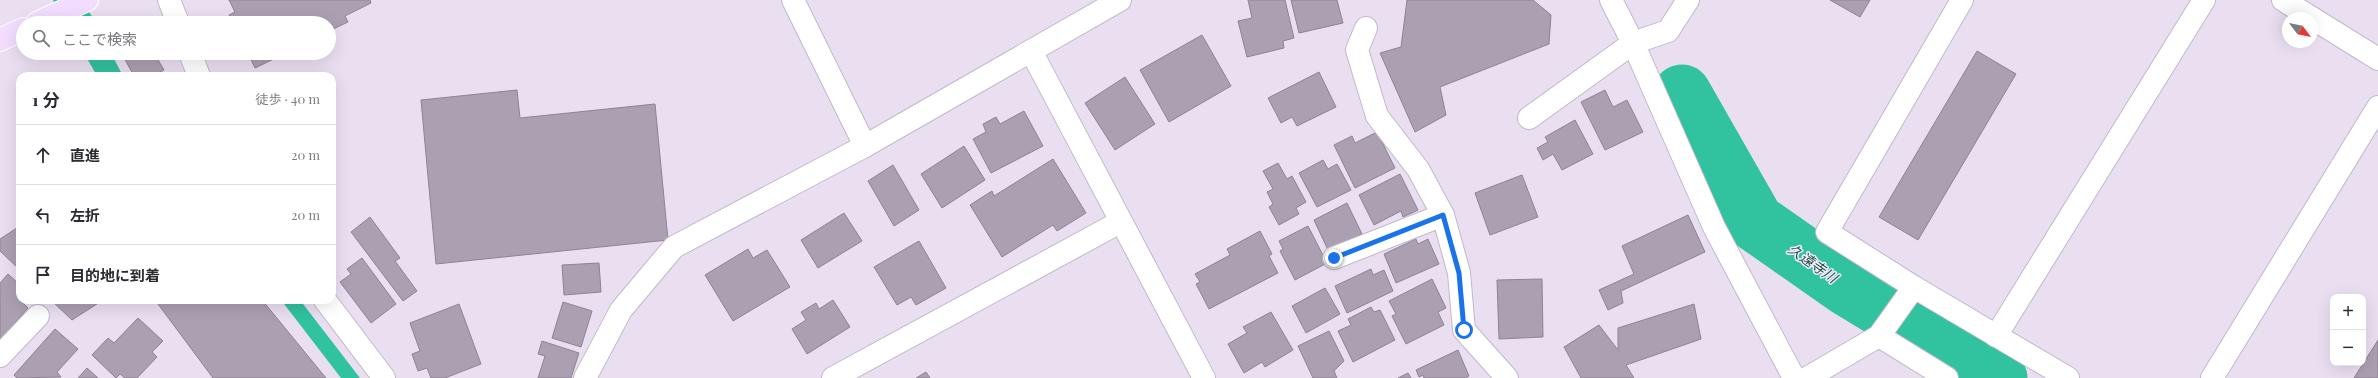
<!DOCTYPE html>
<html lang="ja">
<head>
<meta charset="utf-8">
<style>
  :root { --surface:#fff; --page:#f2f2f3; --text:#2b2b33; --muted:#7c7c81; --line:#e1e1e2 }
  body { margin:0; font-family:"Playfair Display","Noto Sans JP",serif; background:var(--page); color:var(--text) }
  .controls { position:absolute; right:12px; bottom:12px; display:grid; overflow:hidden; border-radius:8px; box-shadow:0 4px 16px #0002 }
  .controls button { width:36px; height:36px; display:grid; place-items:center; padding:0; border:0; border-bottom:1px solid var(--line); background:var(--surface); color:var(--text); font:20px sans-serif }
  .compass { position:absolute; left:2282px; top:12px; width:36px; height:36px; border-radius:50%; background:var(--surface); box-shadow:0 4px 16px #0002; rotate:122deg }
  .stop { position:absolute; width:12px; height:12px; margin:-9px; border:3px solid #1a73e8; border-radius:50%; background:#fff }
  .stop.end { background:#1a73e8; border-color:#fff; box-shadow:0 1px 4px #0008 }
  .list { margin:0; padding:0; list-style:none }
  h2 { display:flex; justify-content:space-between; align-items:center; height:52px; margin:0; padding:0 16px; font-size:17px }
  h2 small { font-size:13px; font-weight:400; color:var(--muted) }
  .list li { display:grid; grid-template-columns:26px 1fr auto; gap:12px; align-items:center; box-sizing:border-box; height:60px; padding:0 16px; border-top:1px solid var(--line) }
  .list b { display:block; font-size:15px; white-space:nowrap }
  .list em { font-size:13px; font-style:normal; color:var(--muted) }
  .icon { flex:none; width:22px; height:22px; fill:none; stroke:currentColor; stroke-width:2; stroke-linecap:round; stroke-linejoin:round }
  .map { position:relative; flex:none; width:2378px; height:378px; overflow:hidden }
  .search { position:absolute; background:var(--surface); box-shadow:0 4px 16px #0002; left:16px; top:16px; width:320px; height:44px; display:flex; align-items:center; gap:10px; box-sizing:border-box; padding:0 14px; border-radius:22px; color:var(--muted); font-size:15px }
  .panel { position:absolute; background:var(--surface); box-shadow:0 4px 16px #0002; left:16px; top:72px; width:320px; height:232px; border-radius:12px }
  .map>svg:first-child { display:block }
  .water { fill:#31c2a0 }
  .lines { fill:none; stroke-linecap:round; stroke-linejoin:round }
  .river { stroke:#31c2a0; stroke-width:59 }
  .building { fill:#aba0b1; stroke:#8d8393 }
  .minor-casing { stroke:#c2b8c9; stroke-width:24 }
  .major-casing { stroke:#fff; stroke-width:24 }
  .minor { stroke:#fff; stroke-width:22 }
  .major { stroke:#f2ddff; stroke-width:22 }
  .route { stroke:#1a73e8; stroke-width:5 }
  .labels { text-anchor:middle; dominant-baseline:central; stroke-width:3; stroke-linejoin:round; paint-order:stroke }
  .water-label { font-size:14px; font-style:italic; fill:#1e5547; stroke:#f7ecfe }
</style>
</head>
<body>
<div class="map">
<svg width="2378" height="378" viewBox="0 0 2378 378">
  <rect width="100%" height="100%" fill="#eadff1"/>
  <!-- water -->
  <g class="water">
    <polygon points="53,0 80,0 97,23 65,23"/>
    <polygon points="84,53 111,53 123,76 97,76"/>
    <polygon points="281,300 300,300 360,378 341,378"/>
  </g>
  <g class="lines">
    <!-- river -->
    <polyline class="river" points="1682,94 1755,222 1848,287 1998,378"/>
  </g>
  <!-- building -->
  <g class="building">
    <polygon points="229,0 370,0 371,3 345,16 348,22 329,31 329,23 233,23 229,15 235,12"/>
    <polygon points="1248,0 1285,0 1294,38 1283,41 1284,48 1247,57 1238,21 1252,18"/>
    <polygon points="1291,0 1337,0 1343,23 1299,33"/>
    <polygon points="1407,0 1533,0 1551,15 1549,44 1440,87 1446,115 1415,132 1380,53 1401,47"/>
    <polygon points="1830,0 1870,0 1860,17"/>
    <polygon points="1202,35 1231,86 1169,122 1140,70"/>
    <polygon points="1977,51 2016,74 1918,240 1879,217"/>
    <polygon points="124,53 154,53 164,70 154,76 134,76 122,54"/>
    <polygon points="248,53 286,53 255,68"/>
    <polygon points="1319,72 1336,107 1297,126 1292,117 1281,123 1268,98"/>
    <polygon points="1125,77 1155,124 1115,150 1085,103"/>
    <polygon points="517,90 520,118 655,104 668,240 436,264 421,100"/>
    <polygon points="1605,90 1613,107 1627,100 1643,132 1605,150 1581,102"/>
    <polygon points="1024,111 1043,146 991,173 973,139 986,132 983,124 996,117 1000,124"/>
    <polygon points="1575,120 1593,154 1562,170 1553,154 1543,160 1537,148 1548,142 1545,137"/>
    <polygon points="1377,132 1395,168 1355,188 1334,145 1352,136 1355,143"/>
    <polygon points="964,146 985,180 942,208 921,174"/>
    <polygon points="1053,159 1086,213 1057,231 1053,225 1002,257 970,205 992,191 994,196"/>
    <polygon points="1323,160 1328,169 1337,164 1351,190 1317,207 1299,173"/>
    <polygon points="1278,163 1287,179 1292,176 1306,202 1296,208 1299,214 1279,225 1269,207 1273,204 1267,192 1273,189 1263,171"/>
    <polygon points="893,165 919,210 894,226 868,181"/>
    <polygon points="1400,174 1418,210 1403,217 1401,211 1374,225 1359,195"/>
    <polygon points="1522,175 1538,217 1490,235 1475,193"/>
    <polygon points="1347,203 1362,234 1328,250 1314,220"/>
    <polygon points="844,213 862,241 818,268 801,240"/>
    <polygon points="1688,215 1705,252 1621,291 1623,303 1608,310 1599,290 1634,274 1622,246"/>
    <polygon points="370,217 400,258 395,261 417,291 403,301 351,232"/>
    <polygon points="20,226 20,270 0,251 0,239"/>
    <polygon points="1308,226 1327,263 1295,280 1280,251 1283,249 1279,241"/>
    <polygon points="1260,231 1272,254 1269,256 1278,273 1209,309 1196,284 1200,282 1195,274 1230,255 1227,249"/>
    <polygon points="1416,239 1418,244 1428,239 1439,264 1396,283 1384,254"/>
    <polygon points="919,241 946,288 916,305 911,297 897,305 874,267"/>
    <polygon points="748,249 753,258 767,250 790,287 733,321 705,275"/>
    <polygon points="362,258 396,304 371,323 340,282 351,274 347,269"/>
    <polygon points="599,263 601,292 564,295 562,265"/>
    <polygon points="1371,269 1373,275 1384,270 1393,291 1347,313 1335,286"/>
    <polygon points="8,274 20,285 20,300 28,308 0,340 0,283"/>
    <polygon points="1432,279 1446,308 1438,312 1444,325 1406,344 1392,316 1396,314 1389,301"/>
    <polygon points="1542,279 1543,337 1499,339 1497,280"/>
    <polygon points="1325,288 1340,314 1306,333 1292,306"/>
    <polygon points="51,300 103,300 72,320"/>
    <polygon points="155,300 262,300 326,378 213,378"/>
    <polygon points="833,300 850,327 807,354 792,329 806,320 801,312 816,303 819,309"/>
    <polygon points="563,302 592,311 581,347 552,338"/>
    <polygon points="459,304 481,364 445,378 431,378 427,368 418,371 412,354 420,351 410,323"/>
    <polygon points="1694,304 1701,339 1626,365 1634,378 1581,378 1564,347 1599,325 1618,350 1618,328"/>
    <polygon points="1371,307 1374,312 1380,310 1395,340 1353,362 1338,331 1351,325 1348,319"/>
    <polygon points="1271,312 1293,350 1265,367 1262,362 1244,373 1228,344 1247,333 1243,327"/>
    <polygon points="138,318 163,341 152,352 157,357 137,378 125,378 120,374 116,378 92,355 108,338 114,343"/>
    <polygon points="55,329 78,349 57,372 61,377 17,378 14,375"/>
    <polygon points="1329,331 1344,361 1334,371 1337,378 1313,378 1298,346"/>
    <polygon points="2378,340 2378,378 2354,378"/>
    <polygon points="542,341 579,353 571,378 538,378 545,356 538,354"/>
    <polygon points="1458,350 1469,376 1466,378 1424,378 1423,375 1419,377 1416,370"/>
    <polygon points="87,368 98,378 78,378"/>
    <polygon points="926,372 930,378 916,378"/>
    <polygon points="1408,373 1411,378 1398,378"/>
  </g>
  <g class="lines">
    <defs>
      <g id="minor">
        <polyline points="169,0 178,23"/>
        <polyline points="793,0 865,146"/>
        <polyline points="1611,0 1633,43 1714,227 1794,378"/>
        <polyline points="1962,0 1827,232 1914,287 2068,378"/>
        <polyline points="2283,0 2312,18"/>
        <polyline points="2312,18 2378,59"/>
        <polyline points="1366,28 1357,50 1377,116 1418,169 1443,215 1459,273 1464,330 1507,378"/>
        <polyline points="1031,51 1204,378"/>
        <polyline points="190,53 199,76"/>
        <polyline points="1529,118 1633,43 1668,31 1688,0"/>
        <polyline points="1334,258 1443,215"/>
        <polyline points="325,300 384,378"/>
        <polyline points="1879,336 1947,378"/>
        <polyline points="1996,336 2204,0"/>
        <polyline points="0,356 38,316"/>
        <polyline points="585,378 621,310 674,247 865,146 1120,0"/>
        <polyline points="833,378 1120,222"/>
        <polyline points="1807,378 1879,336 1914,287"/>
        <polyline points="2212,378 2378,107"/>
      </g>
      <g id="major">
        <polyline points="37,23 87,0"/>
        <polyline points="0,40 23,29"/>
      </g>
    </defs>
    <!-- minor casing -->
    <use href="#minor" class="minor-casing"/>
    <!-- major casing -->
    <use href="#major" class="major-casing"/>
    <!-- minor -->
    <use href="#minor" class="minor"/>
    <!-- major -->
    <use href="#major" class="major"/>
  </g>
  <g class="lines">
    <!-- route -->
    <polyline class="route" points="1334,258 1443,215 1459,273 1464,330"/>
  </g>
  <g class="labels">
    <!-- water labels -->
    <g class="water-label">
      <text transform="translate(1813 263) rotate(35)">久遠寺川</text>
    </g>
  </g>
</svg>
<div class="controls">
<button>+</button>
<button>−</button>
</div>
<svg class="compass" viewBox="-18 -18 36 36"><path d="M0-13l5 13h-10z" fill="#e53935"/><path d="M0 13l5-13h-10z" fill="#7c7c81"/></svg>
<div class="stop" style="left:1464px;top:330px"></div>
<div class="stop end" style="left:1334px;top:258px"></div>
<div class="search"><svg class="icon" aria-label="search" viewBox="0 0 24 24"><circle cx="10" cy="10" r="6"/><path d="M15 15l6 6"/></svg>ここで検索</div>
<section class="panel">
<h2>1 分<small>徒歩 · 40 m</small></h2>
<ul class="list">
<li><svg class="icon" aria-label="ahead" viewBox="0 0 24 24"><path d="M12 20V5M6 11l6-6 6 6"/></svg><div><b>直進</b></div><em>20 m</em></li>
<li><svg class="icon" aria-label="left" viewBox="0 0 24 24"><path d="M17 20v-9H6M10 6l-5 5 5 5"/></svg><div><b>左折</b></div><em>20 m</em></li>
<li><svg class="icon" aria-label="arrive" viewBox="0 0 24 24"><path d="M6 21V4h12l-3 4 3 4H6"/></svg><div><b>目的地に到着</b></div></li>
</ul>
</section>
</div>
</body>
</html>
